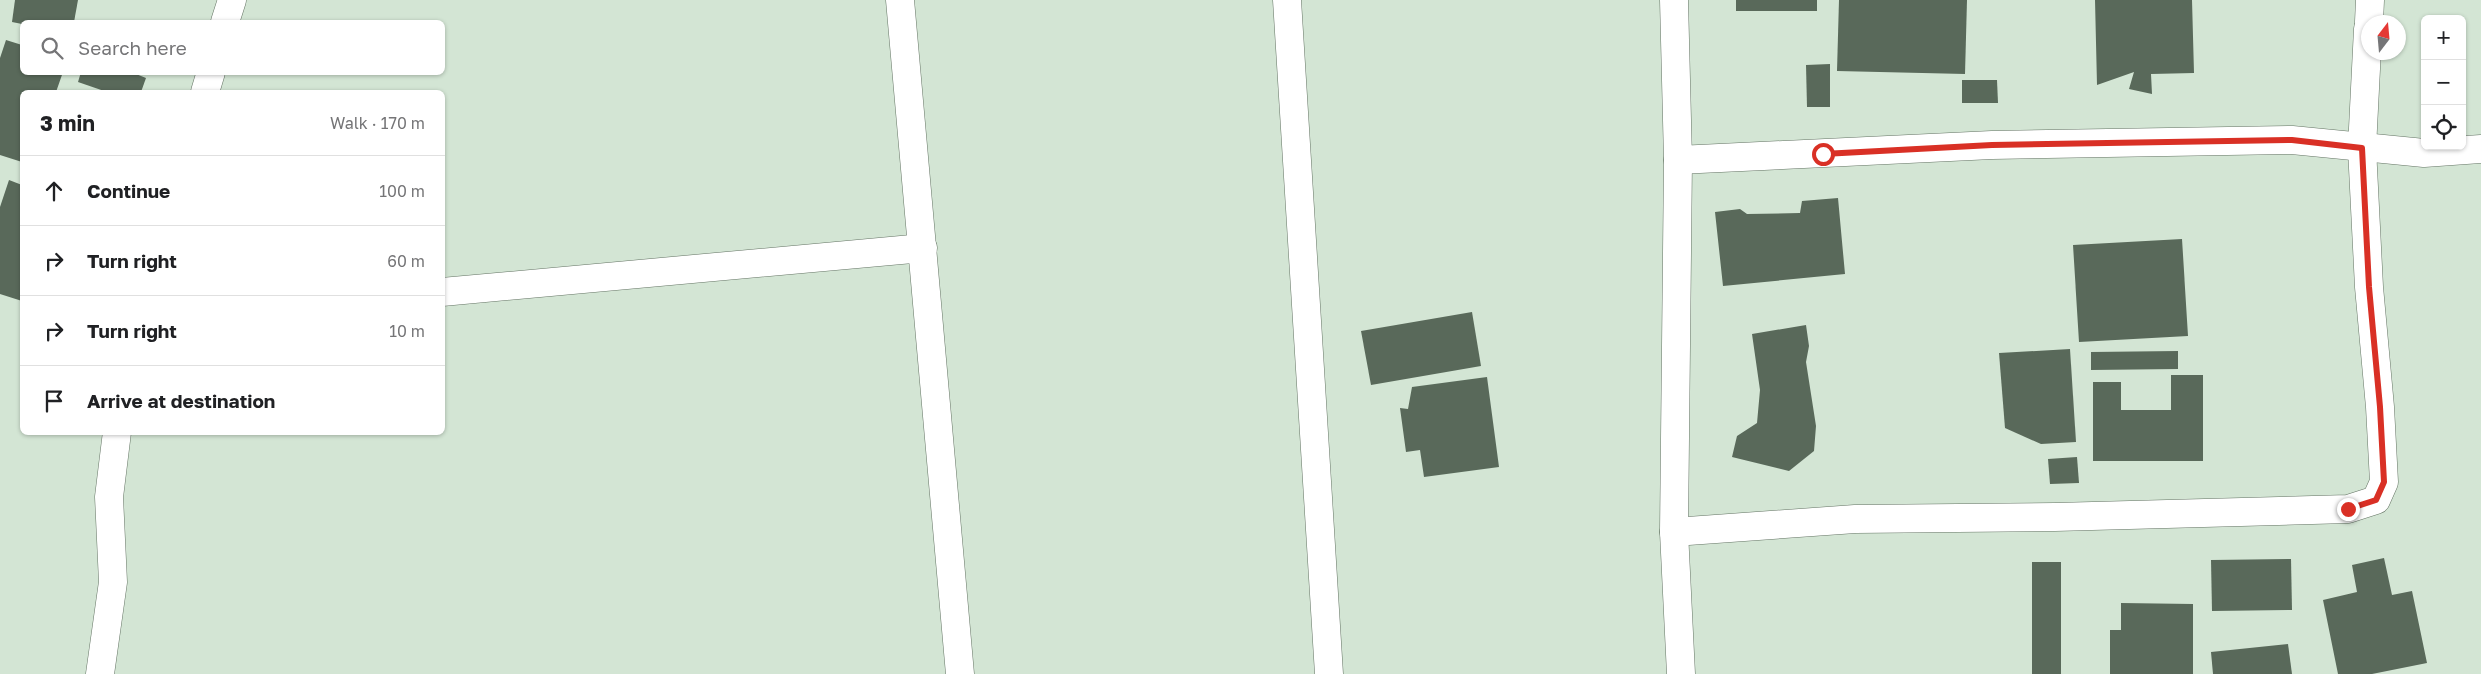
<!DOCTYPE html>
<html lang="en">
<head>
<meta charset="utf-8">
<style>
  :root { --surface:#fff; --page:#f2f2f2; --text:#202124; --muted:#757577; --line:#e0e0e0 }
  body { margin:0; font-family:"Golos Text",sans-serif; background:var(--page); color:var(--text) }
  .controls { position:absolute; right:15px; top:15px; display:grid; overflow:hidden; border-radius:8px; box-shadow:0 1px 4px #0004 }
  .controls button { width:45px; height:45px; display:grid; place-items:center; padding:0; border:0; border-bottom:1px solid var(--line); background:var(--surface); color:var(--text); font:25px sans-serif }
  .compass { position:absolute; left:2361px; top:15px; width:45px; height:45px; border-radius:50%; background:var(--surface); box-shadow:0 1px 4px #0004; rotate:16deg }
  .stop { position:absolute; width:15px; height:15px; margin:-11px; border:4px solid #d93025; border-radius:50%; background:#fff }
  .stop.end { background:#d93025; border-color:#fff; box-shadow:0 1px 5px #0008 }
  .list { margin:0; padding:0; list-style:none }
  h2 { display:flex; justify-content:space-between; align-items:center; height:65px; margin:0; padding:0 20px; font-size:21px }
  h2 small { font-size:16px; font-weight:400; color:var(--muted) }
  .list li { display:grid; grid-template-columns:32px 1fr auto; gap:15px; align-items:center; box-sizing:border-box; height:70px; padding:0 20px; border-top:1px solid var(--line) }
  .list b { display:block; font-size:19px; white-space:nowrap }
  .list em { font-size:16px; font-style:normal; color:var(--muted) }
  .icon { flex:none; width:28px; height:28px; fill:none; stroke:currentColor; stroke-width:2; stroke-linecap:round; stroke-linejoin:round }
  .map { position:relative; flex:none; width:2481px; height:674px; overflow:hidden }
  .search { position:absolute; background:var(--surface); box-shadow:0 1px 4px #0004; left:20px; top:20px; width:425px; height:55px; display:flex; align-items:center; gap:12px; box-sizing:border-box; padding:0 18px; border-radius:8px; color:var(--muted); font-size:19px }
  .panel { position:absolute; background:var(--surface); box-shadow:0 1px 4px #0004; left:20px; top:90px; width:425px; height:345px; border-radius:8px }
  .map>svg:first-child { display:block }
  .building { fill:#59695a }
  .lines { fill:none; stroke-linecap:round; stroke-linejoin:round }
  .minor-casing { stroke:#647464; stroke-width:29 }
  .minor { stroke:#fff; stroke-width:28 }
  .route { stroke:#d93025; stroke-width:6 }
</style>
</head>
<body>
<div class="map">
<svg width="2481" height="674" viewBox="0 0 2481 674">
  <rect width="100%" height="100%" fill="#d3e5d4"/>
  <!-- building -->
  <g class="building">
    <polygon points="15,0 78,0 74,22 22,24 12,22"/>
    <rect x="1736" y="0" width="81" height="11"/>
    <polygon points="1839,0 1967,0 1965,74 1837,71"/>
    <polygon points="2095,0 2192,0 2194,73 2151,74 2152,94 2129,89 2134,72 2097,85"/>
    <polygon points="6,40 22,45 22,72 63,72 56,92 22,92 22,162 0,155 0,58"/>
    <polygon points="1830,64 1830,107 1807,107 1806,65"/>
    <polygon points="81,72 131,72 146,78 141,92 107,92 78,82"/>
    <polygon points="1962,80 1997,80 1998,103 1962,103"/>
    <polygon points="9,180 22,185 22,301 0,294 0,207"/>
    <polygon points="1838,198 1845,274 1723,286 1715,212 1740,209 1747,214 1800,213 1802,201"/>
    <polygon points="2182,239 2188,336 2079,342 2073,245"/>
    <polygon points="1472,312 1481,366 1371,385 1361,331"/>
    <polygon points="1806,325 1809,346 1806,362 1816,426 1814,451 1789,471 1732,457 1737,436 1757,423 1760,390 1752,334"/>
    <polygon points="2070,349 2076,442 2041,444 2005,428 1999,353"/>
    <polygon points="2178,351 2178,369 2091,370 2091,352"/>
    <polygon points="2171,375 2203,375 2203,461 2093,461 2093,382 2121,382 2121,410 2171,410"/>
    <polygon points="1487,377 1499,467 1424,477 1420,450 1406,452 1400,408 1408,409 1412,387"/>
    <polygon points="2077,457 2079,483 2050,484 2048,459"/>
    <polygon points="2384,558 2392,595 2412,591 2427,663 2372,674 2338,674 2323,600 2357,592 2352,565"/>
    <polygon points="2291,559 2292,610 2212,611 2211,560"/>
    <rect x="2032" y="562" width="29" height="112"/>
    <polygon points="2121,603 2193,604 2193,674 2110,674 2110,630 2121,630"/>
    <polygon points="2288,644 2292,674 2213,674 2211,652"/>
  </g>
  <g class="lines">
    <defs>
      <g id="minor">
        <polyline points="900,0 960,674"/>
        <polyline points="1287,0 1329,674"/>
        <polyline points="1674,0 1678,160 1674,532 1681,674"/>
        <polyline points="225,22 232,0"/>
        <polyline points="2369,22 2370,0"/>
        <polyline points="205,92 211,72"/>
        <polyline points="1678,160 1992,145 2292,140 2424,153 2481,149"/>
        <polyline points="442,292 923,248"/>
        <polyline points="1674,532 1855,519 2055,517 2348,509 2376,500 2384,482 2380,407 2369,287 2362,148 2368,29"/>
        <polyline points="100,674 113,582 109,497 117,432"/>
      </g>
    </defs>
    <!-- minor casing -->
    <use href="#minor" class="minor-casing"/>
    <!-- minor -->
    <use href="#minor" class="minor"/>
  </g>
  <g class="lines">
    <!-- route -->
    <polyline class="route" points="1823,154 1992,145 2292,140 2362,148 2369,287 2380,407 2384,482 2376,500 2348,509"/>
  </g>
</svg>
<div class="controls">
<button>+</button>
<button>−</button>
<button><svg class="icon" aria-label="locate" viewBox="0 0 24 24"><circle cx="12" cy="12" r="6"/><path d="M12 2v4M12 18v4M2 12h4M18 12h4"/></svg></button>
</div>
<svg class="compass" viewBox="-18 -18 36 36"><path d="M0-13l5 13h-10z" fill="#e53935"/><path d="M0 13l5-13h-10z" fill="#757577"/></svg>
<div class="stop" style="left:1823px;top:154px"></div>
<div class="stop end" style="left:2348px;top:509px"></div>
<div class="search"><svg class="icon" aria-label="search" viewBox="0 0 24 24"><circle cx="10" cy="10" r="6"/><path d="M15 15l6 6"/></svg>Search here</div>
<section class="panel">
<h2>3 min<small>Walk · 170 m</small></h2>
<ul class="list">
<li><svg class="icon" aria-label="ahead" viewBox="0 0 24 24"><path d="M12 20V5M6 11l6-6 6 6"/></svg><div><b>Continue</b></div><em>100 m</em></li>
<li><svg class="icon" aria-label="right" viewBox="0 0 24 24"><path d="M7 20v-9h11M14 6l5 5-5 5"/></svg><div><b>Turn right</b></div><em>60 m</em></li>
<li><svg class="icon" aria-label="right" viewBox="0 0 24 24"><path d="M7 20v-9h11M14 6l5 5-5 5"/></svg><div><b>Turn right</b></div><em>10 m</em></li>
<li><svg class="icon" aria-label="arrive" viewBox="0 0 24 24"><path d="M6 21V4h12l-3 4 3 4H6"/></svg><div><b>Arrive at destination</b></div></li>
</ul>
</section>
</div>
</body>
</html>
